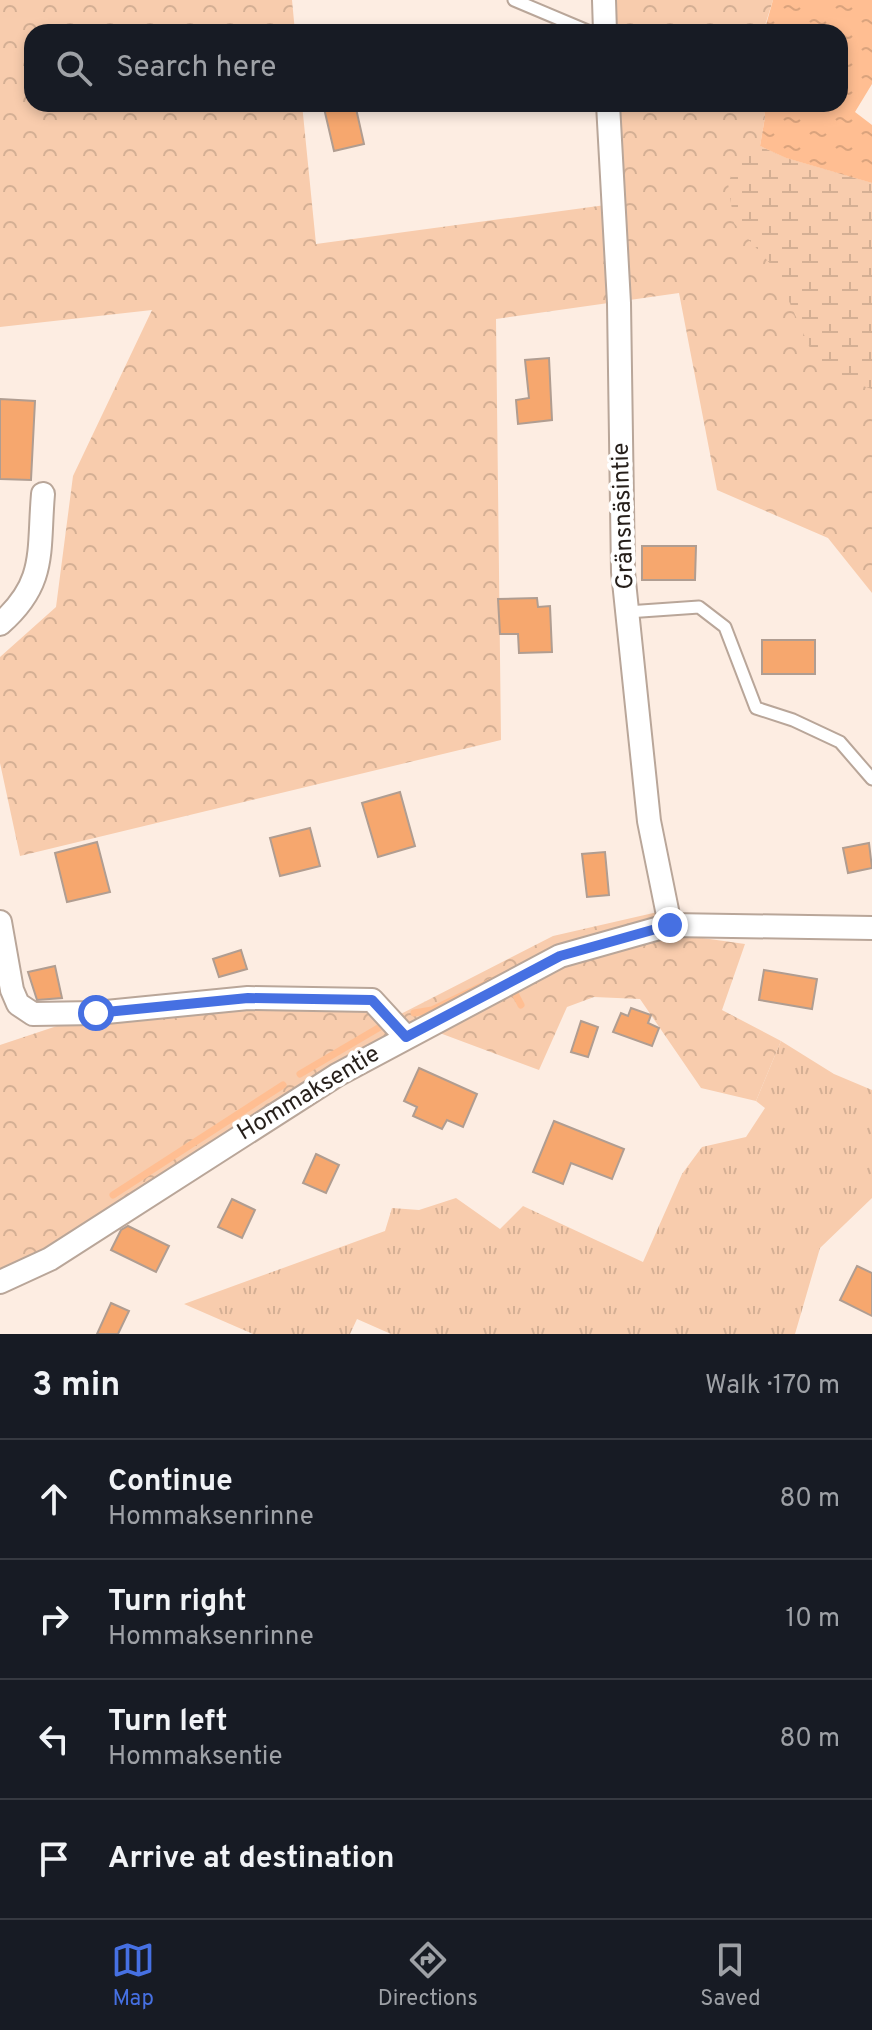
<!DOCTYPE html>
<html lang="en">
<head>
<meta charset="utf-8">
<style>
  :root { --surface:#171b24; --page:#242831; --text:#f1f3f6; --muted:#9ea1a6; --line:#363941; --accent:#4670e2 }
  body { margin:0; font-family:Overpass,sans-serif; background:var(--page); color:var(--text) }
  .stop { position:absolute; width:24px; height:24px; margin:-18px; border:6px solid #4670e2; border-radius:50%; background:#fff }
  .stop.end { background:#4670e2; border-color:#fff; box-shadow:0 2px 8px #0008 }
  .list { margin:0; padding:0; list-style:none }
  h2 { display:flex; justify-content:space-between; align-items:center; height:104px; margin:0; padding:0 32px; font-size:34px }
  h2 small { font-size:26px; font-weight:400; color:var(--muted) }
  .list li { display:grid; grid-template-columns:52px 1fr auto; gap:24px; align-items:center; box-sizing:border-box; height:120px; padding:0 32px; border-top:2px solid var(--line) }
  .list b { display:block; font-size:30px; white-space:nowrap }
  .list p { margin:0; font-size:26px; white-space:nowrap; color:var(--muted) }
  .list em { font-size:26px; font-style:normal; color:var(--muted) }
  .icon { flex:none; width:44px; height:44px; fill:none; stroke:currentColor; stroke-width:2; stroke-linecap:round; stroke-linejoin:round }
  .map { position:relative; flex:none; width:872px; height:1334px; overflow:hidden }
  .search { position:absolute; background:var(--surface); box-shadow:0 4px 12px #0003; left:24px; right:24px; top:24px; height:88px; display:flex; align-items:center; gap:20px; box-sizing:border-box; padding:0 28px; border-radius:24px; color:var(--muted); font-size:30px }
  .sheet { height:584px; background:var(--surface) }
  nav { display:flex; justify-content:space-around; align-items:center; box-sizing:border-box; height:112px; border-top:2px solid var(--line); background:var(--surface); font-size:22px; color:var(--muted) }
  nav a { display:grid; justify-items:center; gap:4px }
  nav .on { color:var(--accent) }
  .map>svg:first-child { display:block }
  .grass { fill:url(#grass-tufts) }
  .forest { fill:url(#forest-crowns) }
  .wetland { fill:url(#wetland-marsh) }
  .water { fill:url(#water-ripples) }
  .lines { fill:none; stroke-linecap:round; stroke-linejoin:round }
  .stream { stroke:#ffbe92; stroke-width:7 }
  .building { fill:#f6a76e; stroke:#b09d91; stroke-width:2 }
  .lane-casing { stroke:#b9a699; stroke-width:15 }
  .street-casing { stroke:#b9a699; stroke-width:26 }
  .lane { stroke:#fff; stroke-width:11 }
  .street { stroke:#fff; stroke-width:22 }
  .route { stroke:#4670e2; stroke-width:10 }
  .labels { text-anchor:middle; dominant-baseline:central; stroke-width:8; stroke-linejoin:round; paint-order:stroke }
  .street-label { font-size:24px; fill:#261f1a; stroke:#fff }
</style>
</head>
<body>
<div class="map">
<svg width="872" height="1334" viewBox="0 0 872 1334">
  <defs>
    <pattern id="grass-tufts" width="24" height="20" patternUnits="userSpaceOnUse" patternTransform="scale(2)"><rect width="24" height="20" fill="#f8ccad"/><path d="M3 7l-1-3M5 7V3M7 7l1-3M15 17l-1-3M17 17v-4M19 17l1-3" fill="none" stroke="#d4af94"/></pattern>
    <pattern id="forest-crowns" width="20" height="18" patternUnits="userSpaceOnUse" patternTransform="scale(2)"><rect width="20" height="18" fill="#f8ccad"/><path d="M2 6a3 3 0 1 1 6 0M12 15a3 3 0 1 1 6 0" fill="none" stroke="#d4af94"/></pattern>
    <pattern id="wetland-marsh" width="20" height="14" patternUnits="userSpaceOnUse" patternTransform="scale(2)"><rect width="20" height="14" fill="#f8ccad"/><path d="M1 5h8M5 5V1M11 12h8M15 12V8" fill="none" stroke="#d4af94"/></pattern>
    <pattern id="water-ripples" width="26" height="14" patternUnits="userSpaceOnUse" patternTransform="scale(2)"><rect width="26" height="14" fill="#ffbe92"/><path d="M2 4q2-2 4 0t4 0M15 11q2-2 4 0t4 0" fill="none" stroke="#daa37d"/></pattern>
  </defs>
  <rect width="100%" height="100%" fill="#fdede2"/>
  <!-- grass -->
  <polygon class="grass" points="781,1041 834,1074 872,1090 872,1198 820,1248 795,1334 391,1334 357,1319 350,1334 253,1334 184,1304 385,1231 392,1208 419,1210 456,1198 500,1229 523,1206 643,1262 682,1174 702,1147 746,1137 765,1108 756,1101"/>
  <!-- forest -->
  <g class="forest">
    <polygon points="0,0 292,0 295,32 32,32 32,104 302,104 316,244 613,204 608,104 763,104 765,117 760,146 786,158 872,183 872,593 828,538 717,490 679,293 496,319 501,740 20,856 0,763 0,657 56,607 73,476 152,310 0,327"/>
    <polygon points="604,0 773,0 763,32 605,32"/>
    <polygon points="662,911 670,925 560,956 0,1282 0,1045 96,1013 372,1000 391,1019 553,936"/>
    <polygon points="667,933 745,944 722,1010 781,1041 756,1101 701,1088 640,999 594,997 567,1007 539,1070 437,1032 556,966"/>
  </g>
  <!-- wetland -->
  <polygon class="wetland" points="760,146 786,158 872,183 872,389 830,375 814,357 774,268 734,223 728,183 739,158"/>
  <!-- water -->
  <polygon class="water" points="773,0 872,0 872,84 855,112 872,125 872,183 786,158 760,146 765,117 763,104 840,104 840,32 764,32"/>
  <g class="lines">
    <!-- stream -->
    <g class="stream">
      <polyline points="511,986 521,1005"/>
      <polyline points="414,1013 432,1010 505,975"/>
      <polyline points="300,1074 380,1027"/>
      <polyline points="113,1195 283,1085"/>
    </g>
  </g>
  <!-- building -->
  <g class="building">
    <polygon points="323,104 355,104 364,144 334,151"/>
    <polygon points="549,358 552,420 518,424 516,400 529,398 525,360"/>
    <polygon points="0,399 35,401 31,480 0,479"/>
    <polygon points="642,546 696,546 695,580 642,580"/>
    <polygon points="537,598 538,607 550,606 552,652 519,653 518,634 500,634 498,599"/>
    <rect x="762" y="640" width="53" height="34"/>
    <polygon points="400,792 415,846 378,857 362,803"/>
    <polygon points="310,828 320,866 280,876 270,838"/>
    <polygon points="97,842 110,892 67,902 55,853"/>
    <polygon points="869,843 872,868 848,873 843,848"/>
    <polygon points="605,852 609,895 587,897 582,854"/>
    <polygon points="241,950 247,969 219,977 213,959"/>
    <polygon points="55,966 62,998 37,1000 28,972"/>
    <polygon points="764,970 817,979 812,1009 759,1000"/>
    <polygon points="631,1008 651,1015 648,1023 659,1028 652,1046 613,1032 621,1013 628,1016"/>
    <polygon points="581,1021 598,1027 588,1057 571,1052"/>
    <polygon points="419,1068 477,1094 463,1127 447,1120 442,1129 413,1116 417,1107 404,1101"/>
    <polygon points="554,1121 624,1149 612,1179 571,1163 563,1184 533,1172"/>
    <polygon points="316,1154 339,1165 326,1193 303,1183"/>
    <polygon points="232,1199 255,1210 242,1238 218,1227"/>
    <polygon points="128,1226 169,1246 156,1272 111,1250 121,1230"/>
    <polygon points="857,1266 872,1273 872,1316 840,1300"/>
    <polygon points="111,1303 129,1311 118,1334 97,1334"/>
  </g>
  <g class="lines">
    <defs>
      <g id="lane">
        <polyline points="514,0 590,32"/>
        <polyline points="627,612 699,607 725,627 756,708 793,720 840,742 872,779"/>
      </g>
      <g id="street">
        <polyline points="604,0 605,32"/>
        <polyline points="608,104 619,303 623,572 649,821 670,925"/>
        <path d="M0,624c47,-41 38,-72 43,-130"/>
        <polyline points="0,922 12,990 18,1004 33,1014 96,1013 248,998 372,1000 406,1037"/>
        <polyline points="0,1282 50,1259 337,1075 560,956 670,925 872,928"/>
      </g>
    </defs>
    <!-- lane casing -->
    <use href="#lane" class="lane-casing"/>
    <!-- street casing -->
    <use href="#street" class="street-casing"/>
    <!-- lane -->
    <use href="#lane" class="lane"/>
    <!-- street -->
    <use href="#street" class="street"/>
  </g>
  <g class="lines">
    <!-- route -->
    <polyline class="route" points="96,1013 248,998 372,1000 406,1037 560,956 670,925"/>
  </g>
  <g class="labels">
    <!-- street labels -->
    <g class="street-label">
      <text transform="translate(624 516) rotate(-92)">Gränsnäsintie</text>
      <text transform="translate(309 1094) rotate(-31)">Hommaksentie</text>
    </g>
  </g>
</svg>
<div class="stop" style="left:96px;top:1013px"></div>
<div class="stop end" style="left:670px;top:925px"></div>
<div class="search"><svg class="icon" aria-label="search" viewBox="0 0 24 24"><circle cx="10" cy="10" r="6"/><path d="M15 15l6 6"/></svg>Search here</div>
</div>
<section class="sheet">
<h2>3 min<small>Walk · 170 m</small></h2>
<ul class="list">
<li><svg class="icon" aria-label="ahead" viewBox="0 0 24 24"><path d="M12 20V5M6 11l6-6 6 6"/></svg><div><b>Continue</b><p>Hommaksenrinne</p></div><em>80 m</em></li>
<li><svg class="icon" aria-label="right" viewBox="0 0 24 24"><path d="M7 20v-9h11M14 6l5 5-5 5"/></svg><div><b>Turn right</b><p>Hommaksenrinne</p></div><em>10 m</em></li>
<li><svg class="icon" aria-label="left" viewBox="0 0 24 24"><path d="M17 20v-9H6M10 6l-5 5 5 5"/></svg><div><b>Turn left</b><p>Hommaksentie</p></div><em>80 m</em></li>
<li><svg class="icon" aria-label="arrive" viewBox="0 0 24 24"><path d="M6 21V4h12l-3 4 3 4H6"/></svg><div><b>Arrive at destination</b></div></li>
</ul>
</section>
<nav>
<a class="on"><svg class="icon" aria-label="map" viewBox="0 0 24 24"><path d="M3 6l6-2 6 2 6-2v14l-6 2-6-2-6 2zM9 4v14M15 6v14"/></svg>Map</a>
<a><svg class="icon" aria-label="directions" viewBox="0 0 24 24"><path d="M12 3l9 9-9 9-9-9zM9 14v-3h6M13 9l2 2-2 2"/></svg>Directions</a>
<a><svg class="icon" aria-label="saved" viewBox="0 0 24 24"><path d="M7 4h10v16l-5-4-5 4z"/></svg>Saved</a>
</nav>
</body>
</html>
